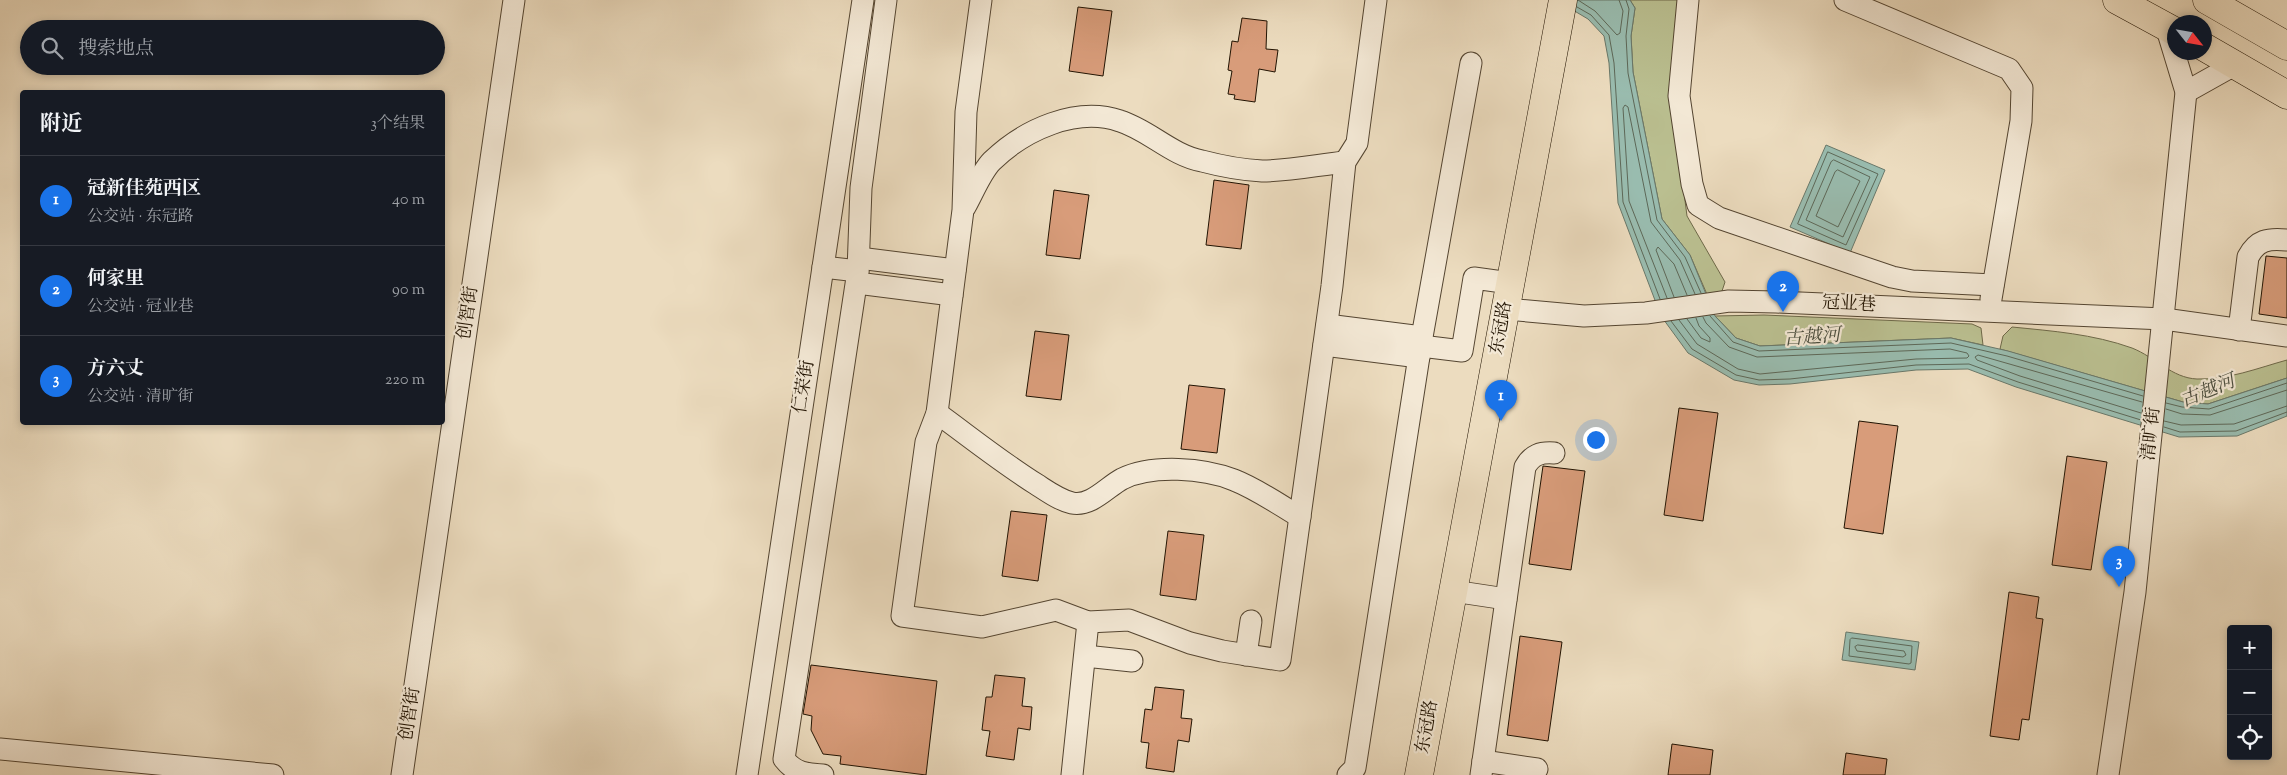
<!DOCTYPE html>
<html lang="zh">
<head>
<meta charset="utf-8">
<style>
  :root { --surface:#171b24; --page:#20242c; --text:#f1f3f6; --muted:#9ea1a6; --line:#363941; --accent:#1a73e8 }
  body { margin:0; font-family:"Sorts Mill Goudy","Noto Serif SC",serif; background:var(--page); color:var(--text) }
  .controls { position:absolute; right:15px; bottom:15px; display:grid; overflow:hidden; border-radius:5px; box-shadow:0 2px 8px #0003 }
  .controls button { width:45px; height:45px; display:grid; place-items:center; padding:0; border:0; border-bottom:1px solid var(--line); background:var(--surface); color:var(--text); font:25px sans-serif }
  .compass { position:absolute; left:2167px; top:15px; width:45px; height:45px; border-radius:50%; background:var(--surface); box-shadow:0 2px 8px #0003; rotate:121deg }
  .you { position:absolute; left:1595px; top:439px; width:18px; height:18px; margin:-12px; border:4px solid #fff; border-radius:50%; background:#1a73e8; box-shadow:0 0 0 8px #1a73e833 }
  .badge { display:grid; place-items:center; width:32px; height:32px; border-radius:50%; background:var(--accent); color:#fff; font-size:16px; font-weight:700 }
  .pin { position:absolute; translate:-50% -41px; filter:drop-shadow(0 1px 2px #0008) }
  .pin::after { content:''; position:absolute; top:26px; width:18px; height:15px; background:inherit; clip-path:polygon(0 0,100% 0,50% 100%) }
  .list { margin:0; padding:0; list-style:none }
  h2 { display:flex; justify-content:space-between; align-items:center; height:65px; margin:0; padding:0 20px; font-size:21px }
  h2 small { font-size:16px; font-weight:400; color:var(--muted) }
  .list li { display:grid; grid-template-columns:32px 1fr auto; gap:15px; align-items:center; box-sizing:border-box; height:90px; padding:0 20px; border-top:1px solid var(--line) }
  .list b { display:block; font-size:19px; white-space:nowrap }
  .list p { margin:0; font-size:16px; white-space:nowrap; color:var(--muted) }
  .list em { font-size:16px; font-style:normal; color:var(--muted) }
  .icon { flex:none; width:28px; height:28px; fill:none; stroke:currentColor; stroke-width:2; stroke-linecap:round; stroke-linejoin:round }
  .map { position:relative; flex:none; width:2287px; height:775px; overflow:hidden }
  .search { position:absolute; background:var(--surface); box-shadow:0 2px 8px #0003; left:20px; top:20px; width:425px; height:55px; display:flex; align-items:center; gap:12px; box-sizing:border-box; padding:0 18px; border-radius:28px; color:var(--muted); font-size:19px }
  .panel { position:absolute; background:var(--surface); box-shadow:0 2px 8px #0003; left:20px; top:90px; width:425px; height:335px; border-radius:5px }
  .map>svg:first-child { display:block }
  .green { fill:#babf90; stroke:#6e6949 }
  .water { fill:#99bcaf; stroke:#69786a }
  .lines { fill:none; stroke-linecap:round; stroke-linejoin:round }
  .shore { stroke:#5d6858; stroke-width:1 }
  .building { fill:#d89c7a; stroke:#211302 }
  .minor-casing { stroke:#544531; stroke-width:23 }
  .major-casing { stroke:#211302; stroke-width:29 }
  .minor { stroke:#f3e8d5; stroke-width:21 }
  .major { stroke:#ecdcbf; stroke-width:28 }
  .labels { text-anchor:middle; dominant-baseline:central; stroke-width:4.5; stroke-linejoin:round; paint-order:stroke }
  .street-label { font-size:18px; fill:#211302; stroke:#f3e8d5 }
  .water-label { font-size:19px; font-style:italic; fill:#4b4e3f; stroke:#f3e8d5 }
</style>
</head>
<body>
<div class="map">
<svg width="2287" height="775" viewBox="0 0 2287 775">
  <rect width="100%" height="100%" fill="#ecdcbf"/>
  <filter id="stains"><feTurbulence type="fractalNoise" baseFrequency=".004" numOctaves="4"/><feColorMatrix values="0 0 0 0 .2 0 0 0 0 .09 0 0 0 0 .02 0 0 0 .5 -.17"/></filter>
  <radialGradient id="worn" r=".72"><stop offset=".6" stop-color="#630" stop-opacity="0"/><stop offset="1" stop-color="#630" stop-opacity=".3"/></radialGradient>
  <!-- green -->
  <g class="green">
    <polygon points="1630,0 1678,0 1673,107 1687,216 1725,282 1721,294 1709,299 1690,255 1662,219 1633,72 1631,36 1635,8"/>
    <polygon points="1764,315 1972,324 1981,328 1983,345 1951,338 1760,346 1736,338 1715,316"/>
    <path d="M2012,327c40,4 81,7 120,21 23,9 40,30 65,31 31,1 61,-11 90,-19v18l-79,26 -25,-2 -183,-53 3,-13z"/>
  </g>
  <!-- water -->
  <g class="water">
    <polygon points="1556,0 1630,0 1635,8 1631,36 1633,72 1662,219 1690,255 1715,316 1736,338 1760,346 1951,338 2008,351 2183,402 2208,404 2287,378 2287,416 2237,436 2179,437 2016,387 1968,369 1916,370 1790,384 1759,385 1734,380 1688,353 1661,316 1618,203 1609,63 1604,36 1588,19"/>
    <polygon points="1826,145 1885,170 1850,253 1790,227"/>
    <polygon points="1846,632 1919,642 1915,670 1842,660"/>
  </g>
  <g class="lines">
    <!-- shore -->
    <g class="shore">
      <polyline points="1578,0 1595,11 1617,35 1620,33 1623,11 1619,0"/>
      <polyline points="1626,0 1629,9 1626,36 1628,73 1657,220 1685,257 1701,293"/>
      <polyline points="1577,7 1591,15 1609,35 1614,63 1623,202 1660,299"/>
      <polygon points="1828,152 1878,174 1846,245 1798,224"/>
      <polygon points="1834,160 1870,177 1843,237 1806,220 1831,162"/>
      <polygon points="1838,170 1860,181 1838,227 1816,216 1835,172"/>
      <polyline points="1674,297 1656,250 1658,247 1674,264 1687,295"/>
      <polyline points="1667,298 1629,201 1623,108 1625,105 1628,107 1651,222 1680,260 1695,294"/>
      <polyline points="1710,316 1733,342 1759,351 1951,343 2007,356 2143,396"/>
      <polyline points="1687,319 1701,338 1710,342 1710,338 1699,326 1696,318"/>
      <polyline points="1679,320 1697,344 1738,369 1760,374 1916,359 1967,358 1969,356 1967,353 1950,349 1757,357 1729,347 1706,323 1703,317"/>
      <polyline points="1671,321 1692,349 1736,375 1759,380 1790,379 1916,365 1969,364 2018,382 2141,420"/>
      <polyline points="2166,403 2182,407 2209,409 2287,383"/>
      <polyline points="2166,409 2182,414 2210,415 2287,390"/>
      <polyline points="2141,413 2020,376 1977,360 1975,357 1978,355 2142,402"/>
      <polyline points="2164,421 2181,425 2234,424 2287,406"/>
      <polyline points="2164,427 2180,432 2236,431 2287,412"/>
      <polygon points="1852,638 1912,646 1911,663 1909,664 1849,656 1850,640"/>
      <polygon points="1858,645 1904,651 1906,655 1903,657 1857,651 1855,647"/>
    </g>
  </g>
  <!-- building -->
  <g class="building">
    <polygon points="1078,7 1112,11 1103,76 1069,71"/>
    <polygon points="1242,18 1267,21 1266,49 1278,50 1275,72 1259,69 1255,102 1234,99 1235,95 1228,94 1232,71 1228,70 1232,41 1238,42"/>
    <polygon points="1214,180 1249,185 1241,249 1206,245"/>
    <polygon points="1054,190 1089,195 1080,259 1046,255"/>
    <polygon points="2266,256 2287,258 2287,318 2259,314"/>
    <polygon points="1035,331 1069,335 1061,400 1026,396"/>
    <polygon points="1189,385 1225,389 1217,453 1181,449"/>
    <polygon points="1679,408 1718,413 1703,521 1664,515"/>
    <polygon points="1859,421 1898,426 1883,534 1844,528"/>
    <polygon points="2067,456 2107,462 2091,570 2052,565"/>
    <polygon points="1543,466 1585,471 1571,570 1529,564"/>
    <polygon points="1011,511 1047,515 1038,581 1002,576"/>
    <polygon points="1168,531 1204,535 1196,600 1160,595"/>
    <polygon points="2009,592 2039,597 2036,618 2043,619 2029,720 2022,719 2019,740 1990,736"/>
    <polygon points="1520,636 1562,642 1548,741 1507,735"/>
    <polygon points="811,665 937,681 926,775 840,764 841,756 823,754 811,730 812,716 803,714"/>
    <polygon points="995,675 1025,678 1022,706 1032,707 1030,730 1018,728 1014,760 986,756 990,731 982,730 986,697 992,697"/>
    <polygon points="1155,687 1184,690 1181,718 1192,719 1189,742 1178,740 1174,772 1146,768 1149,743 1141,742 1145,709 1152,710"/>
    <polygon points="1672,744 1713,750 1710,775 1668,775"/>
    <polygon points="1846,753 1887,759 1885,775 1843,775"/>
  </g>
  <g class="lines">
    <defs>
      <g id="minor">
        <polyline points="981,0 966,112 963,210 937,413 926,442 902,616 982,627 1056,610 1088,622 1129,620 1190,643 1222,651 1280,660 1332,286 1345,162 1357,143 1376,0"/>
        <polyline points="1688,0 1679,96 1692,184 1698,205 1719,218 1892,277 1912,281 1993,285"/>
        <polyline points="1845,0 2009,69 2022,88 2021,121 1991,299"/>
        <polyline points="2186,92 2236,64"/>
        <path d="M965,207c8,-14 16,-35 27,-46 32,-31 84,-55 128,-40 29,9 51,34 82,40 19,5 40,9 60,10 28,0 55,-6 83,-9"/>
        <polyline points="859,258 955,270"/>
        <polyline points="823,267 858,271"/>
        <polyline points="857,283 952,295"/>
        <polyline points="1506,309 1584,316 1646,313 1729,301 1776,302 2164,319 2287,336"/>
        <polyline points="1327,325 1422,337"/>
        <path d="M2239,330l9,-73c9,-17 20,-19 39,-17"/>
        <polyline points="1324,345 1419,357"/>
        <polyline points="1421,346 1462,351 1474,278 1510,283"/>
        <path d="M937,413c33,24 64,49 99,71 11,7 23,16 36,19 19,4 35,-16 50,-24 30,-15 82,-11 112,1 23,9 44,24 66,37"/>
        <polyline points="1453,591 1506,599"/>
        <polyline points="1246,655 1251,621"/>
        <polyline points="1085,656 1132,661"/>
        <polyline points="0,749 273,775"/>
        <polyline points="1483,761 1537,769"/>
        <polyline points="402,775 514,0"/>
        <polyline points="747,775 863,0"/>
        <path d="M823,775c-17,-1 -28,-2 -39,-16l74,-488 3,-83 25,-188"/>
        <polyline points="1072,775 1088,622"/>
        <polyline points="1348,775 1355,768 1422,337 1471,63"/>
        <path d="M1481,775l44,-308c7,-12 15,-15 29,-14"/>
        <polyline points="2108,775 2135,592 2186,92 2166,26"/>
      </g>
      <g id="major">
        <polyline points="2117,0 2174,31"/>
        <polyline points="2207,0 2287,46"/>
        <polyline points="2204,47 2287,95"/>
        <polyline points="1419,775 1563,0"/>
      </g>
    </defs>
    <!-- minor casing -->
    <use href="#minor" class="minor-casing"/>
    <!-- major casing -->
    <use href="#major" class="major-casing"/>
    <!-- minor -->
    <use href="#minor" class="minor"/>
    <!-- major -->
    <use href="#major" class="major"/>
  </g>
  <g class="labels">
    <!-- street labels -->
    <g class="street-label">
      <text transform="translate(1849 305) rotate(3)">冠业巷</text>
      <text transform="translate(469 313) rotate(-82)">创智街</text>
      <text transform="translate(1502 328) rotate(-80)">东冠路</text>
      <text transform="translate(805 387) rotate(-81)">仁荣街</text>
      <text transform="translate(2152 434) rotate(-84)">清旷街</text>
      <text transform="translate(411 714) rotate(-82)">创智街</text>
      <text transform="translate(1428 727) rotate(-80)">东冠路</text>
    </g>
    <!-- water labels -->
    <g class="water-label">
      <text transform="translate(1812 338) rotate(-4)">古越河</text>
      <text transform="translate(2208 392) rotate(-22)">古越河</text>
    </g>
  </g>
  <rect width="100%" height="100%" filter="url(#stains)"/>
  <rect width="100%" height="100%" fill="url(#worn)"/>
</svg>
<div class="controls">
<button>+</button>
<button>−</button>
<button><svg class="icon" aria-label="locate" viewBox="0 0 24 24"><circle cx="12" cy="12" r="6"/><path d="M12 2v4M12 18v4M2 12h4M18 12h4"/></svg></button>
</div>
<svg class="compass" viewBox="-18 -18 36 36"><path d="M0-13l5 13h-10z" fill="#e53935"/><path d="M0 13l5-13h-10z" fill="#9ea1a6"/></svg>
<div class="you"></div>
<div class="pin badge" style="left:1501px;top:421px">1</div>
<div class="pin badge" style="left:1783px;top:312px">2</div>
<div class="pin badge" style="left:2119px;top:587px">3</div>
<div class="search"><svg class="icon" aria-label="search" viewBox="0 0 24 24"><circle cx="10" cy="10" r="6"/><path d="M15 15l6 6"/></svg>搜索地点</div>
<section class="panel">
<h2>附近<small>3个结果</small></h2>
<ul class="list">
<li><span class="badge">1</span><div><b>冠新佳苑西区</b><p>公交站 · 东冠路</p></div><em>40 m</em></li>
<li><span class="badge">2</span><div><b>何家里</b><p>公交站 · 冠业巷</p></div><em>90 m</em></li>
<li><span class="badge">3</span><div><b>方六丈</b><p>公交站 · 清旷街</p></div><em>220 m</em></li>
</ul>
</section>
</div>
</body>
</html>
